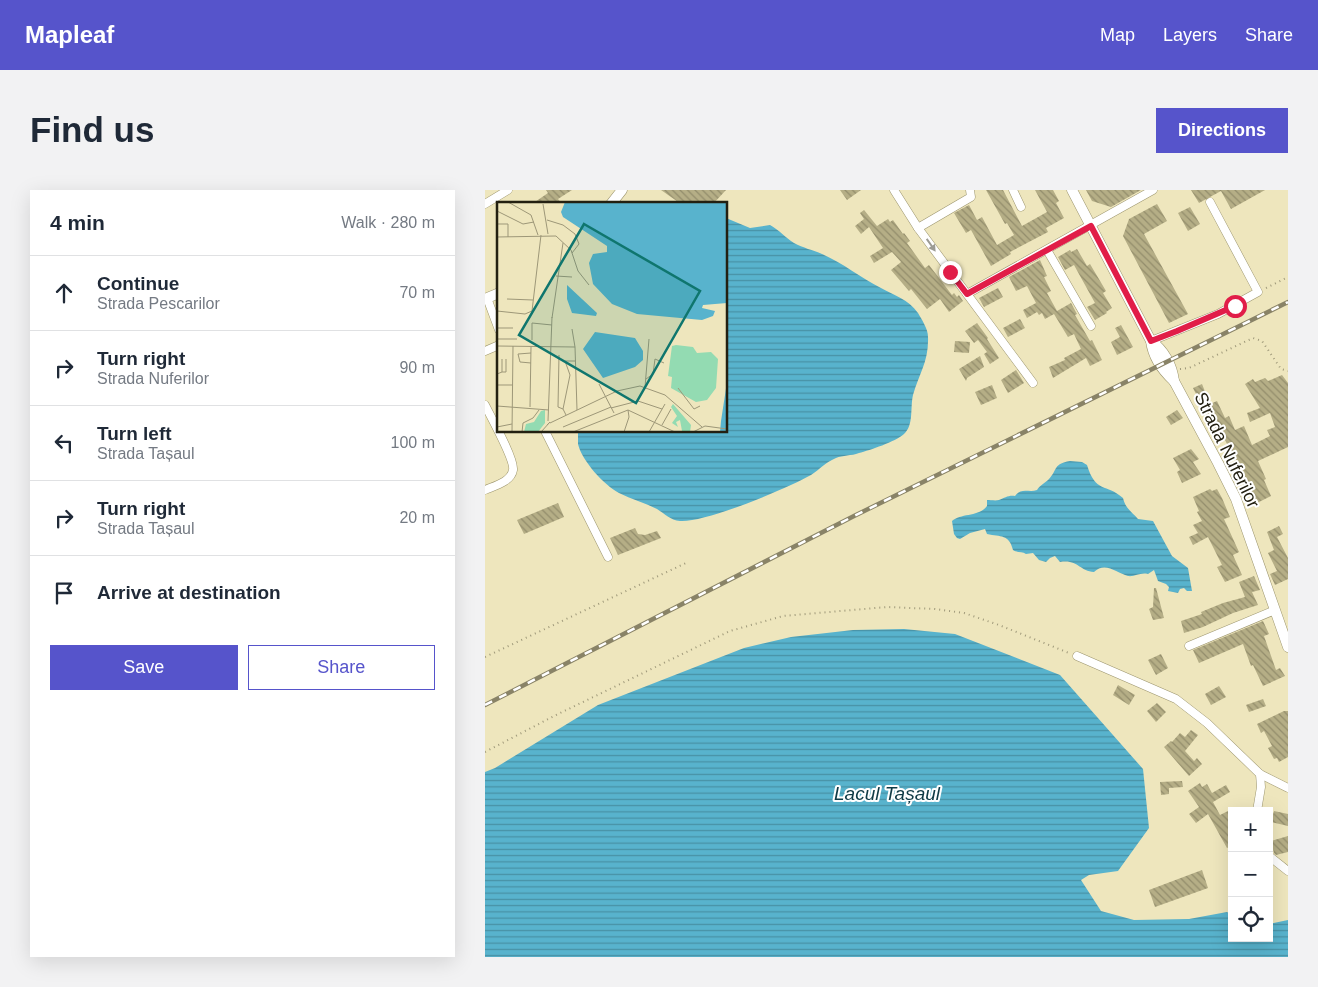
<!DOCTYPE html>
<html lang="en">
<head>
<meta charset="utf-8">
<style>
  :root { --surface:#fff; --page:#f2f2f3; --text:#1f2937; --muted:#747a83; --line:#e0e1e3; --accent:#5654cb }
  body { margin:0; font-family:Arial,sans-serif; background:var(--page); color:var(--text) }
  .controls { position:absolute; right:15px; bottom:15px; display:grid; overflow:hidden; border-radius:0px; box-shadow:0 5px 20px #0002 }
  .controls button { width:45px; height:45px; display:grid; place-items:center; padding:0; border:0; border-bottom:1px solid var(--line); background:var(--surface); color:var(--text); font:25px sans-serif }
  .stop { position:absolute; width:15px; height:15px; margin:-11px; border:4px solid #e11d48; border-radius:50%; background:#fff }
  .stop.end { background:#e11d48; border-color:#fff; box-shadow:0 1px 5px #0008 }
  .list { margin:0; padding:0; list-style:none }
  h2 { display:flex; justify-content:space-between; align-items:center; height:65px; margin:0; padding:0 20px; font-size:21px }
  h2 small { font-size:16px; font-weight:400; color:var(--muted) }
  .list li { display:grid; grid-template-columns:32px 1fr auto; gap:15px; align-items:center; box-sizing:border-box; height:75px; padding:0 20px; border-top:1px solid var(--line) }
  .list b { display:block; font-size:19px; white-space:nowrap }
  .list p { margin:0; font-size:16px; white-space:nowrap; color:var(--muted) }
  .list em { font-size:16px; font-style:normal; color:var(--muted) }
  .actions { display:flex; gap:10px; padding:15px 20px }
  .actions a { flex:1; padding:11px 0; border:1px solid var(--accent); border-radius:0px; text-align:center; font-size:18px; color:var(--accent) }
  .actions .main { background:var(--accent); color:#fff }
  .icon { flex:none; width:28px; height:28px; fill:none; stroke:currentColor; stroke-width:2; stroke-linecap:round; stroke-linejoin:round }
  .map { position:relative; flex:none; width:803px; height:767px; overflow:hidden; border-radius:0px }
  header { display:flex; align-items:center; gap:30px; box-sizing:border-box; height:70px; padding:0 25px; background:var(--accent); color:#fff }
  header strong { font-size:24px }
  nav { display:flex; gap:28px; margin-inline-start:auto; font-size:18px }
  .intro { display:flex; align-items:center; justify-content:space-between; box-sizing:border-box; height:120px; padding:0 30px }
  h1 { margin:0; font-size:35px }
  .button { padding:12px 22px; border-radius:0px; background:var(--accent); color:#fff; font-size:18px; font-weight:700 }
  main { display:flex; gap:30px; padding:0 30px }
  aside { flex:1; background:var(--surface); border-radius:0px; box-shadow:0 5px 20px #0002 }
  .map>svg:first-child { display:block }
  .water { fill:url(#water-rules) }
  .building { fill:url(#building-back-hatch) }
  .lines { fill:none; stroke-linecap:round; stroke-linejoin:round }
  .minor-casing { stroke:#9c956e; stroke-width:9 }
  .tertiary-casing { stroke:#9c956e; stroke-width:11 }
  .path { stroke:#9f997a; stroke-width:2; stroke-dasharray:1 4; stroke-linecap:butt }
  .minor { stroke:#fff; stroke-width:8 }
  .tertiary { stroke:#fff; stroke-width:10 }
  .rail-casing { stroke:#898367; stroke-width:4.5 }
  .rail { stroke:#fff; stroke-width:2.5; stroke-dasharray:8; stroke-linecap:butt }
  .oneway { fill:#9c9b94 }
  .route { stroke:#e11d48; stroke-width:6 }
  .labels { text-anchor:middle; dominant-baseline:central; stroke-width:4; stroke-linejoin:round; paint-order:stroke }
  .street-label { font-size:18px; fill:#232011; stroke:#fff }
  .water-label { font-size:19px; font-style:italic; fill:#0f3a45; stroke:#fff }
  .inset-road { fill:none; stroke:#9d9778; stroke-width:1 }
  .view { fill:#0f766e; fill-opacity:0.15; stroke:#0f766e; stroke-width:2.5 }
  .inset-edge { fill:none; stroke:#232011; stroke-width:2.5 }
</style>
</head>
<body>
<header>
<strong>Mapleaf</strong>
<nav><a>Map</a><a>Layers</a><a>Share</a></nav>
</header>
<div class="intro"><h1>Find us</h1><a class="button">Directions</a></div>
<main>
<aside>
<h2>4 min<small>Walk · 280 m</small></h2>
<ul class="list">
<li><svg class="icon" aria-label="ahead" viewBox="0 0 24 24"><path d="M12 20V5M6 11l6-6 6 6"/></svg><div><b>Continue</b><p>Strada Pescarilor</p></div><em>70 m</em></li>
<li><svg class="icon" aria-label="right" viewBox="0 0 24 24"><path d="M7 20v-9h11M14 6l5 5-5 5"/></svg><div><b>Turn right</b><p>Strada Nuferilor</p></div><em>90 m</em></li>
<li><svg class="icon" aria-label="left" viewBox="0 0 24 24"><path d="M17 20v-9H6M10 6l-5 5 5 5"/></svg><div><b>Turn left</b><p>Strada Tașaul</p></div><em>100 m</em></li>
<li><svg class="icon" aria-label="right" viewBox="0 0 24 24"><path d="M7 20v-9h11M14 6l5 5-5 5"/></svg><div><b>Turn right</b><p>Strada Tașaul</p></div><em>20 m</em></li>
<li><svg class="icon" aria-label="arrive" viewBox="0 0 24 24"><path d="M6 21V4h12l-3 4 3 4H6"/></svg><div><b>Arrive at destination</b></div></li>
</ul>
<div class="actions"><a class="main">Save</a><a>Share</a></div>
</aside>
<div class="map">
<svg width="803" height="767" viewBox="0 0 803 767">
  <defs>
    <pattern id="water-rules" width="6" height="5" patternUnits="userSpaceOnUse" patternTransform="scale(1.25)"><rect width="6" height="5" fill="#58b3cd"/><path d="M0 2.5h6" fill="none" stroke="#4891a5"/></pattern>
    <pattern id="building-back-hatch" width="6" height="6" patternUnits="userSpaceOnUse" patternTransform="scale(1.25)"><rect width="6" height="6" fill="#b5ae86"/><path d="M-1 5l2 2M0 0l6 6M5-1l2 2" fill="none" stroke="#938d6c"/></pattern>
  </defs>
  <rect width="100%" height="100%" fill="#eee6bd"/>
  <!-- water -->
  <g class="water">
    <path d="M241,28l24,10 20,-3c9,5 16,13 24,18 9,5 19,7 28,11 21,9 39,24 59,34 14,8 27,11 37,25 4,7 10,16 10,24 1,24 -9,37 -15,58 -3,13 1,30 -9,39 -9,8 -34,16 -45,19 -8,3 -16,2 -23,5 -10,4 -16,11 -25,17 -23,13 -106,48 -131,46 -10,-1 -15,-7 -23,-12 -12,-6 -26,-10 -38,-16 -15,-8 -37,-32 -41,-49 0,-3 0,-7 0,-11v-2h148z"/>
    <path d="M585,271l12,1 5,3c9,29 19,18 36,33 2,10 9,14 15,21l15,2 19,35 16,12 4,23h-5l-3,-3 -4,1 -2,4 -10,-2 1,-4 -3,-3 -8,-3 -4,-11 -6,4c-8,-2 -13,3 -20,2 -11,-3 -23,-15 -34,-4 -15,-1 -16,-13 -34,-10l-5,-6 -5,2 -4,4 -7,-2 -6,-7 -7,1c-4,-3 -9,-1 -13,-4 -4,-16 -12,-13 -26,-16l-2,-5 -15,4 -10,6 -3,-1 -3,-4 -2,-13c9,-8 27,-4 35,-15v-6c3,0 9,1 12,0 6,-2 9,-5 16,-4 6,-9 14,-3 22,-6 3,-5 8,-7 12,-11 9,-10 4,-15 21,-18z"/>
    <polygon points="419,439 470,444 575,485 658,579 664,638 633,681 604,685 596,690 616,721 649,730 704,729 742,722 747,725 747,748 784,748 784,734 803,730 803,767 0,767 0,582 10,578 113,515 259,458 306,447 368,440"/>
  </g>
  <!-- building -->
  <g class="building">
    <polygon points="61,0 87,0 73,9 77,14 47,14 63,3"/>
    <polygon points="176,0 241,0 228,14 196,14"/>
    <polygon points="355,0 376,0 362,10"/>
    <polygon points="501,0 518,0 537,36 562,22 550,0 568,0 574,11 571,13 579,28 561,38 563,42 525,62 526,64 506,76 486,40 481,43 469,23 484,15 492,30 497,27 512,55 529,45 522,33 520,34"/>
    <polygon points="601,0 656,0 626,17 607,11"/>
    <polygon points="706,0 780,0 746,19 736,1 714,13"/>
    <polygon points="672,14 682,31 659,44 703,124 684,133 638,46 644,29"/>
    <polygon points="705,17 715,34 703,41 693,23"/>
    <polygon points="379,20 392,36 403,29 405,32 408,30 418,44 419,43 425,51 422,53 440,78 444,75 467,105 469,103 472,107 474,105 478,111 464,122 455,109 442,119 426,99 424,101 406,80 416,72 407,62 389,73 385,66 398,58 384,37 376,44 370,36 379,29 375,23"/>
    <polygon points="592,59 602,76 605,74 621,101 618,103 627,118 621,122 622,123 610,130 602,117 610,113 589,75 580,80 573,67 585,60 586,62"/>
    <polygon points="555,70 562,86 559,87 566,101 562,103 572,121 586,113 592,124 590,125 605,151 607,150 617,170 605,176 601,168 568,188 564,177 580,170 579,168 596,159 589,144 583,147 569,124 560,129 557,123 554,125 552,122 542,128 538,120 551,113 542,96 531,101 524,87"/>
    <polygon points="513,98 518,107 499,117 494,108"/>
    <polygon points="535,129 540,138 523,147 518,138"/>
    <polygon points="492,133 503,148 502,149 514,168 505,174 499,164 502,162 493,150 489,153 480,141"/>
    <polygon points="636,135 648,157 632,165 626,152 635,147 630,138"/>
    <polygon points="470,151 485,152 484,163 469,162"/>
    <polygon points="495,166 499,177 482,188 481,191 474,179"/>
    <polygon points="531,180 539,193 523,203 516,190"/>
    <polygon points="797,185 803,193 803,257 773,271 781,289 779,290 786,306 770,314 762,297 760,298 756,289 760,287 750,268 736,243 733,244 725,225 722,226 708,198 717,194 725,214 732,211 740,228 744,226 750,240 759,236 767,255 785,246 782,240 790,237 785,223 765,232 762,223 775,218 760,194 768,189 770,192 780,188 783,191"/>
    <polygon points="507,195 512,208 496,215 490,202"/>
    <polygon points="692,220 698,228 686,235 681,227"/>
    <polygon points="706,259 714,269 708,272 716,284 697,293 692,282 695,280 688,268"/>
    <polygon points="725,299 727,301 732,299 737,308 745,327 739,329 754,362 748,365 757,385 740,392 732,377 737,375 723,347 708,355 704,347 713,343 708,335 717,331 712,322 714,321 708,307"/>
    <polygon points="73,313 79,327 39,344 32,330"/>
    <polygon points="794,336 798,344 792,347 803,368 803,389 790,395 785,384 792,381 783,363 789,360 782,342"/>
    <polygon points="150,338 153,344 160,345 172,341 176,348 133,365 125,348"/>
    <polygon points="769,386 775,400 767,402 773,415 748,423 718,437 699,443 696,431 717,424 716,422 738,413 760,407 754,392"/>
    <polygon points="669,398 671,398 679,428 668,430 664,419 668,417"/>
    <polygon points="778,431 784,444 779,446 791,480 795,478 800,486 778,496 768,475 766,476 758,454 714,473 708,460"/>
    <polygon points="676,464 683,478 671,485 663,470"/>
    <polygon points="633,495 650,505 644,515 628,505"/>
    <polygon points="734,496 741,507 726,515 720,504"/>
    <polygon points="778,509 781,516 764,522 761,515"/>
    <polygon points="672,513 681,522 671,532 662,521"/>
    <polygon points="799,521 803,521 803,567 794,572 792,568 789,569 783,558 787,556 779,541 776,543 772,534"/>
    <polygon points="706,540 713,545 700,561 709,571 712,568 717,574 704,586 679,557 686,551 687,552 695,543 700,547"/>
    <polygon points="697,591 698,597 684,598 684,604 676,605 675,592"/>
    <polygon points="715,593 717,597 722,594 727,603 741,595 745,602 728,612 735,625 747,619 747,656 742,658 723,624 711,633 704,624 714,617 703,601"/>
    <polygon points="789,621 803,624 803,636 786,632"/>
    <polygon points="803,646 803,662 791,665 789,663 786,651"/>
    <polygon points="717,680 723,698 670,717 664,700"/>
  </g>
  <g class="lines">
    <defs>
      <g id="minor">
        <polyline points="409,0 433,38 482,104 668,0"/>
        <polyline points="528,0 536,17"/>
        <polyline points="0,14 23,0"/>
        <polyline points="433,38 486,7 485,0"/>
        <polyline points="562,60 606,136"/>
        <polyline points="482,104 548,193"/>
        <polyline points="2,108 14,140"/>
        <polyline points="666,151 733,124 773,102 725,12"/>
        <polyline points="0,161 14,155"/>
        <path d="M0,215c6,12 30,55 28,65 -2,12 -19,16 -28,20"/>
        <polyline points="60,241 123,367"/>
        <polyline points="704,456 790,420"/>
        <polyline points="592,466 691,509 722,533 775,584 803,598"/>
        <polyline points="772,621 776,597 775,584"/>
        <polyline points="784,666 803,681"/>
      </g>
      <g id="tertiary">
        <path d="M587,0l79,151c2,16 11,29 23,40"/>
        <polyline points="126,14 137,0"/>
        <polyline points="0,109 14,103"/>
        <path d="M666,151c13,9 21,24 23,40l44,82 18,36 52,148"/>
      </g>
    </defs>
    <!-- minor casing -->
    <use href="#minor" class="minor-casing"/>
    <!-- tertiary casing -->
    <use href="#tertiary" class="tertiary-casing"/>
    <!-- path -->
    <g class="path">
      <polyline points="781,98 803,87"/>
      <polyline points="695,179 704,178 768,148 777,151 796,179 803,181"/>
      <polyline points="0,467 201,373"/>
      <polyline points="0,562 69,526 245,441 298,426 402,417 450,419 479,423 514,435 584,463"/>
    </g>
    <!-- minor -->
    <use href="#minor" class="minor"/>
    <!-- tertiary -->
    <use href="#tertiary" class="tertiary"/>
    <defs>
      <polyline id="rail" points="0,515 369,326 803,112"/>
    </defs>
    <!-- rail casing -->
    <use href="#rail" class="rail-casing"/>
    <!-- rail -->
    <use href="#rail" class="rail"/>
  </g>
  <!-- one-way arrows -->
  <defs><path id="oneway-solid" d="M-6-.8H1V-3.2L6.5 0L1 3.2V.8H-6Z" transform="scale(1.25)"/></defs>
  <use class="oneway" href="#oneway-solid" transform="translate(446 55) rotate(55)"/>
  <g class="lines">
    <!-- route -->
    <polyline class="route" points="465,82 482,104 606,36 666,151 692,141 750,116"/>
  </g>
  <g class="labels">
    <!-- street labels -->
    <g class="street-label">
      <text transform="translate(742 260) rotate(64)">Strada Nuferilor</text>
    </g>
    <!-- water labels -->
    <g class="water-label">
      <text x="402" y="603">Lacul Tașaul</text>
    </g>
  </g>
  <!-- overview -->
  <g transform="translate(12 12)">
    <rect width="230" height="230" fill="#eee6bd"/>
    <path d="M179,143l17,2 4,6 14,-1 7,7 -2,29 -9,12 -11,2 -25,-14 1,-11 -4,-1 4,-30zM176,202l18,21 -1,7 -8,-1 -2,-11 -4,2 2,5 -6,-4 5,-7 -6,-9z" fill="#93dbb2"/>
    <path d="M48,208v13l-7,9h-14l2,-8 8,-2 7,-11z" fill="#93dbb2"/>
    <path d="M68,0h162v101l-24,2 -1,3 13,3 -2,5 -11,4 -65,-6 -25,-10 -19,-20 -4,-21 4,-9 14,-2v-6l-44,-29 -2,-5zM70,83l30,28 -1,3 -24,-3 -5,-14zM98,130l40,6 8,13v9l-8,7 -32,11 -20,-29zM230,180v50h-7l1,-11z" fill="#58b3cd"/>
    <path class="inset-road" d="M11,0l23,13 7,20M46,2l5,30M0,9l26,13 11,-2M50,18l16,5 12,9 4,10 -7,9M0,22h11v13M0,35l59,-1 15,14 7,21 11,14M59,74l16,1M10,97l26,1M0,109l28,3 7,-3 9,-76M55,116l11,-75M0,126h16M75,127l3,18M0,137h20M35,138v-17l20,2M0,144l78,1 2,63M34,151l-13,1 2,8 11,1M62,153l-1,52 5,2 3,6M5,170h4v-13M0,172l5,-2v-13M149,177l7,-5 2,-15 9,4M102,182l15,29M0,183h16M148,185l4,-48M181,186l16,21 6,-3M0,204l52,4M33,205l1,-60M114,206l27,-7 24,8M66,207l7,-34 -5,-14h11M51,219l4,-104M53,221l67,-32 23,-5 25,9 37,32M165,223l9,-16M0,225l15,-3M66,225l48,-20M15,230l1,-86M25,230l1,-9 10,-5 6,-8M44,230l9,-10 -3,3M76,230l55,-22 47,22M127,230l5,-15 -1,-7M152,230l16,-28M196,230l12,-6 22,3"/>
    <path class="view" d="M87,22l116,67 -64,112 -117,-68z"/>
    <rect width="230" height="230" class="inset-edge"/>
  </g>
</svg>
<div class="controls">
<button>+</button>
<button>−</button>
<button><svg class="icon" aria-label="locate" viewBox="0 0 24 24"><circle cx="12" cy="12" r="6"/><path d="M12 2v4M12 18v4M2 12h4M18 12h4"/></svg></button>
</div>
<div class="stop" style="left:750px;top:116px"></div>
<div class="stop end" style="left:465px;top:82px"></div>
</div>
</main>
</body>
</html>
